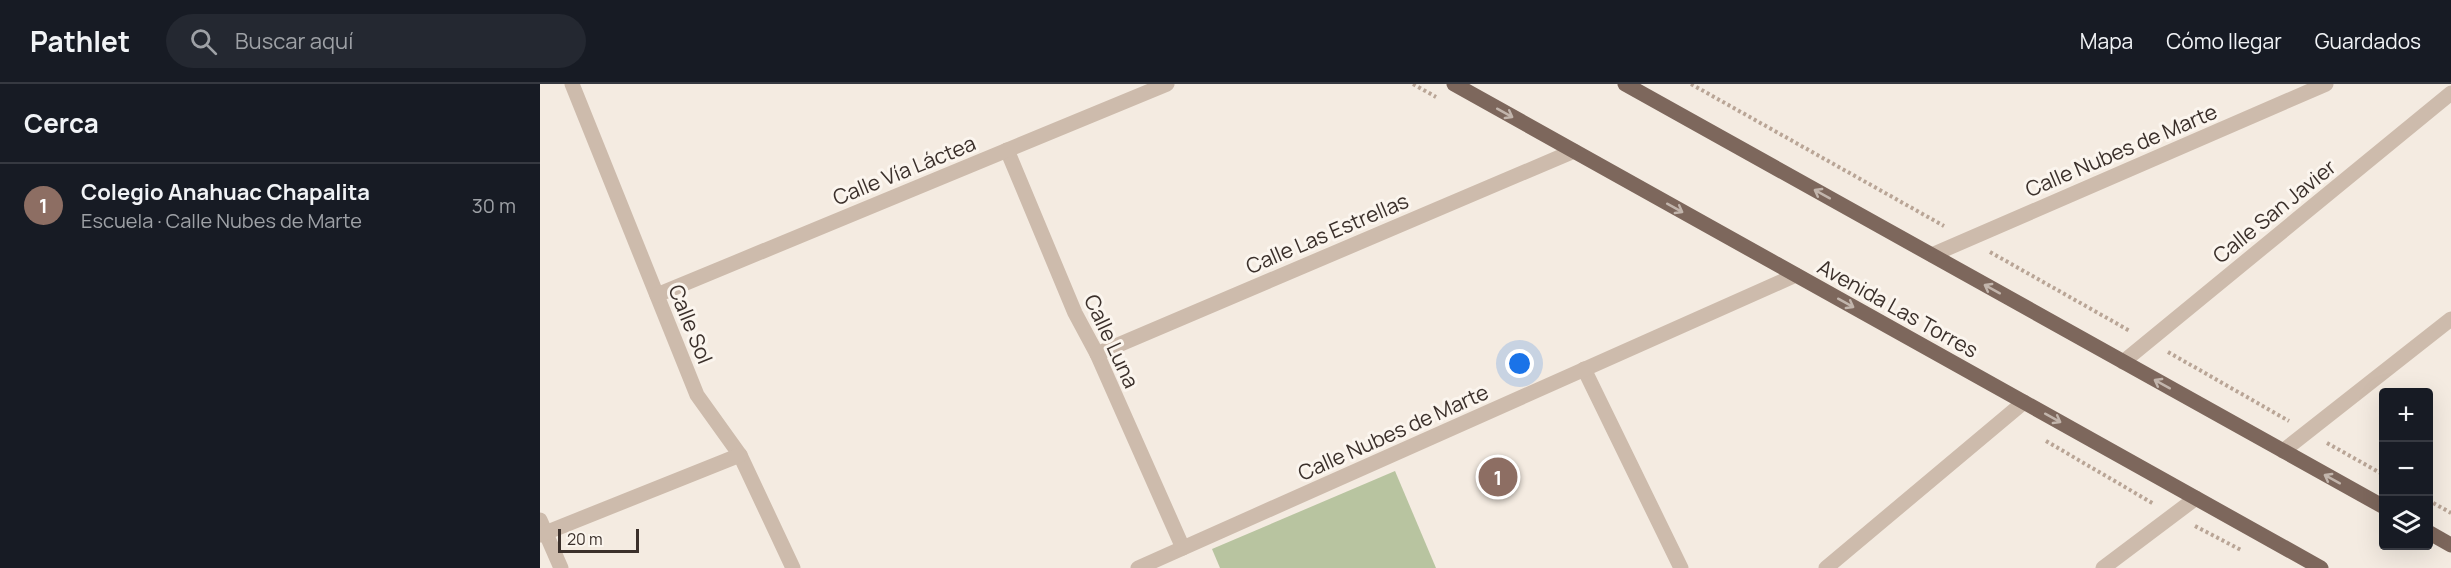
<!DOCTYPE html>
<html lang="es">
<head>
<meta charset="utf-8">
<style>
  :root { --surface:#171b24; --page:#242831; --text:#f1f3f6; --muted:#9ea1a6; --line:#363941; --accent:#db2777 }
  body { margin:0; font-family:Manrope,sans-serif; background:var(--page); color:var(--text) }
  .controls { position:absolute; right:18px; bottom:18px; display:grid; overflow:hidden; border-radius:6px; box-shadow:0 6px 24px #0002 }
  .controls button { width:54px; height:54px; display:grid; place-items:center; padding:0; border:0; border-bottom:2px solid var(--line); background:var(--surface); color:var(--text); font:30px sans-serif }
  .scale { position:absolute; left:18px; bottom:15px; width:81px; box-sizing:border-box; padding-left:6px; border:3px solid #3b302b; border-top:0; font-size:16px; line-height:21px; white-space:nowrap; color:#3b302b; -webkit-text-stroke:4px #fbf5ee; paint-order:stroke }
  .you { position:absolute; left:980px; top:280px; width:21px; height:21px; margin:-15px; border:4px solid #fff; border-radius:50%; background:#1a73e8; box-shadow:0 0 0 9px #1a73e833 }
  .badge { display:grid; place-items:center; width:39px; height:39px; border-radius:50%; background:var(--accent); color:#fff; font-size:20px; font-weight:700 }
  .pin { position:absolute; translate:-50% -50%; border:3px solid #fff; box-shadow:0 2px 6px #0006 }
  .list { margin:0; padding:0; list-style:none }
  h2 { display:flex; justify-content:space-between; align-items:center; height:78px; margin:0; padding:0 24px; font-size:26px }
  h2 small { font-size:20px; font-weight:400; color:var(--muted) }
  .list li { display:grid; grid-template-columns:39px 1fr auto; gap:18px; align-items:center; box-sizing:border-box; height:84px; padding:0 24px; border-top:2px solid var(--line) }
  .list b { display:block; font-size:22px; white-space:nowrap }
  .list p { margin:0; font-size:20px; white-space:nowrap; color:var(--muted) }
  .list em { font-size:20px; font-style:normal; color:var(--muted) }
  .icon { flex:none; width:33px; height:33px; fill:none; stroke:currentColor; stroke-width:2; stroke-linecap:round; stroke-linejoin:round }
  .map { position:relative; flex:none; width:1911px; height:484px; overflow:hidden }
  header { display:flex; align-items:center; gap:36px; box-sizing:border-box; height:84px; padding:0 30px; background:var(--surface); border-bottom:2px solid var(--line) }
  header strong { font-size:28px }
  nav { display:flex; gap:33px; margin-inline-start:auto; font-size:21px }
  .search { width:420px; height:54px; background:var(--page); display:flex; align-items:center; gap:15px; box-sizing:border-box; padding:0 21px; border-radius:33px; color:var(--muted); font-size:22px }
  main { display:flex }
  aside { flex:1; background:var(--surface) }
  .map>svg:first-child { display:block }
  .green { fill:#b8c4a0 }
  .lines { fill:none; stroke-linecap:round; stroke-linejoin:round }
  .path { stroke:#b9a596; stroke-width:4; stroke-dasharray:3 3; stroke-linecap:butt }
  .minor { stroke:#cdbbac; stroke-width:15 }
  .major { stroke:#7d675c; stroke-width:15 }
  .oneway { stroke:#c2b5ac }
  .labels { text-anchor:middle; dominant-baseline:central; stroke-width:6; stroke-linejoin:round; paint-order:stroke }
  .street-label { font-size:21px; fill:#3b302b; stroke:#fbf5ee }
</style>
</head>
<body>
<header>
<strong>Pathlet</strong>
<div class="search"><svg class="icon" aria-label="search" viewBox="0 0 24 24"><circle cx="10" cy="10" r="6"/><path d="M15 15l6 6"/></svg>Buscar aquí</div>
<nav><a>Mapa</a><a>Cómo llegar</a><a>Guardados</a></nav>
</header>
<main>
<aside>
<h2>Cerca<small></small></h2>
<ul class="list">
<li><span class="badge" style="background:#8d6e63">1</span><div><b>Colegio Anahuac Chapalita</b><p>Escuela · Calle Nubes de Marte</p></div><em>30 m</em></li>
</ul>
</aside>
<div class="map">
<svg width="1911" height="484" viewBox="0 0 1911 484">
  <rect width="100%" height="100%" fill="#f4ebe1"/>
  <!-- green -->
  <polygon class="green" points="855,387 896,484 680,484 672,465"/>
  <g class="lines">
    <!-- path -->
    <g class="path">
      <polyline points="873,0 896,13"/>
      <polyline points="1151,0 1404,142"/>
      <polyline points="1450,168 1590,247"/>
      <polyline points="1628,268 1749,337"/>
      <polyline points="1506,357 1614,420"/>
      <polyline points="1787,359 1844,391"/>
      <polyline points="1888,416 1911,429"/>
      <polyline points="1655,442 1701,466"/>
    </g>
    <!-- minor -->
    <g class="minor">
      <polyline points="32,0 157,311 200,371 253,484"/>
      <polyline points="467,66 535,229 557,270 643,464"/>
      <polyline points="1392,171 1786,0"/>
      <polyline points="117,211 627,0"/>
      <polyline points="557,270 1034,67"/>
      <polyline points="1583,278 1911,9"/>
      <polyline points="1044,285 1141,484"/>
      <polyline points="1743,367 1911,235"/>
      <polyline points="0,436 21,484"/>
      <polyline points="0,451 200,371"/>
      <polyline points="598,484 1256,191"/>
      <polyline points="1286,484 1484,318"/>
      <polyline points="1563,484 1656,414"/>
    </g>
    <!-- major -->
    <g class="major">
      <polyline points="914,0 1781,484"/>
      <polyline points="1085,0 1844,423"/>
      <polyline points="1888,448 1911,461"/>
    </g>
  </g>
  <!-- one-way arrows -->
  <defs><path id="oneway-shaft" d="M-6 0H5M1.5-3L5.5 0L1.5 3" fill="none" stroke-width="1.6" stroke-linecap="round" stroke-linejoin="round" transform="scale(1.5)"/></defs>
  <g class="oneway">
    <use href="#oneway-shaft" transform="translate(965 29) rotate(29)"/>
    <use href="#oneway-shaft" transform="translate(1282 110) rotate(-151)"/>
    <use href="#oneway-shaft" transform="translate(1135 124) rotate(29)"/>
    <use href="#oneway-shaft" transform="translate(1452 205) rotate(-151)"/>
    <use href="#oneway-shaft" transform="translate(1306 219) rotate(29)"/>
    <use href="#oneway-shaft" transform="translate(1622 300) rotate(-151)"/>
    <use href="#oneway-shaft" transform="translate(1513 334) rotate(29)"/>
    <use href="#oneway-shaft" transform="translate(1792 395) rotate(-151)"/>
  </g>
  <g class="labels">
    <!-- street labels -->
    <g class="street-label">
      <text transform="translate(1581 66) rotate(-23)">Calle Nubes de Marte</text>
      <text transform="translate(364 86) rotate(-22)">Calle Vía Láctea</text>
      <text transform="translate(1734 127) rotate(-39)">Calle San Javier</text>
      <text transform="translate(787 149) rotate(-23)">Calle Las Estrellas</text>
      <text transform="translate(1358 224) rotate(29)">Avenida Las Torres</text>
      <text transform="translate(151 240) rotate(68)">Calle Sol</text>
      <text transform="translate(572 257) rotate(65)">Calle Luna</text>
      <text transform="translate(853 348) rotate(-24)">Calle Nubes de Marte</text>
    </g>
  </g>
</svg>
<div class="controls">
<button>+</button>
<button>−</button>
<button><svg class="icon" aria-label="layers" viewBox="0 0 24 24"><path d="M12 4l9 5-9 5-9-5zM3 14l9 5 9-5"/></svg></button>
</div>
<div class="scale">20 m</div>
<div class="you"></div>
<div class="pin badge" style="left:958px;top:393px;background:#8d6e63">1</div>
</div>
</main>
</body>
</html>
